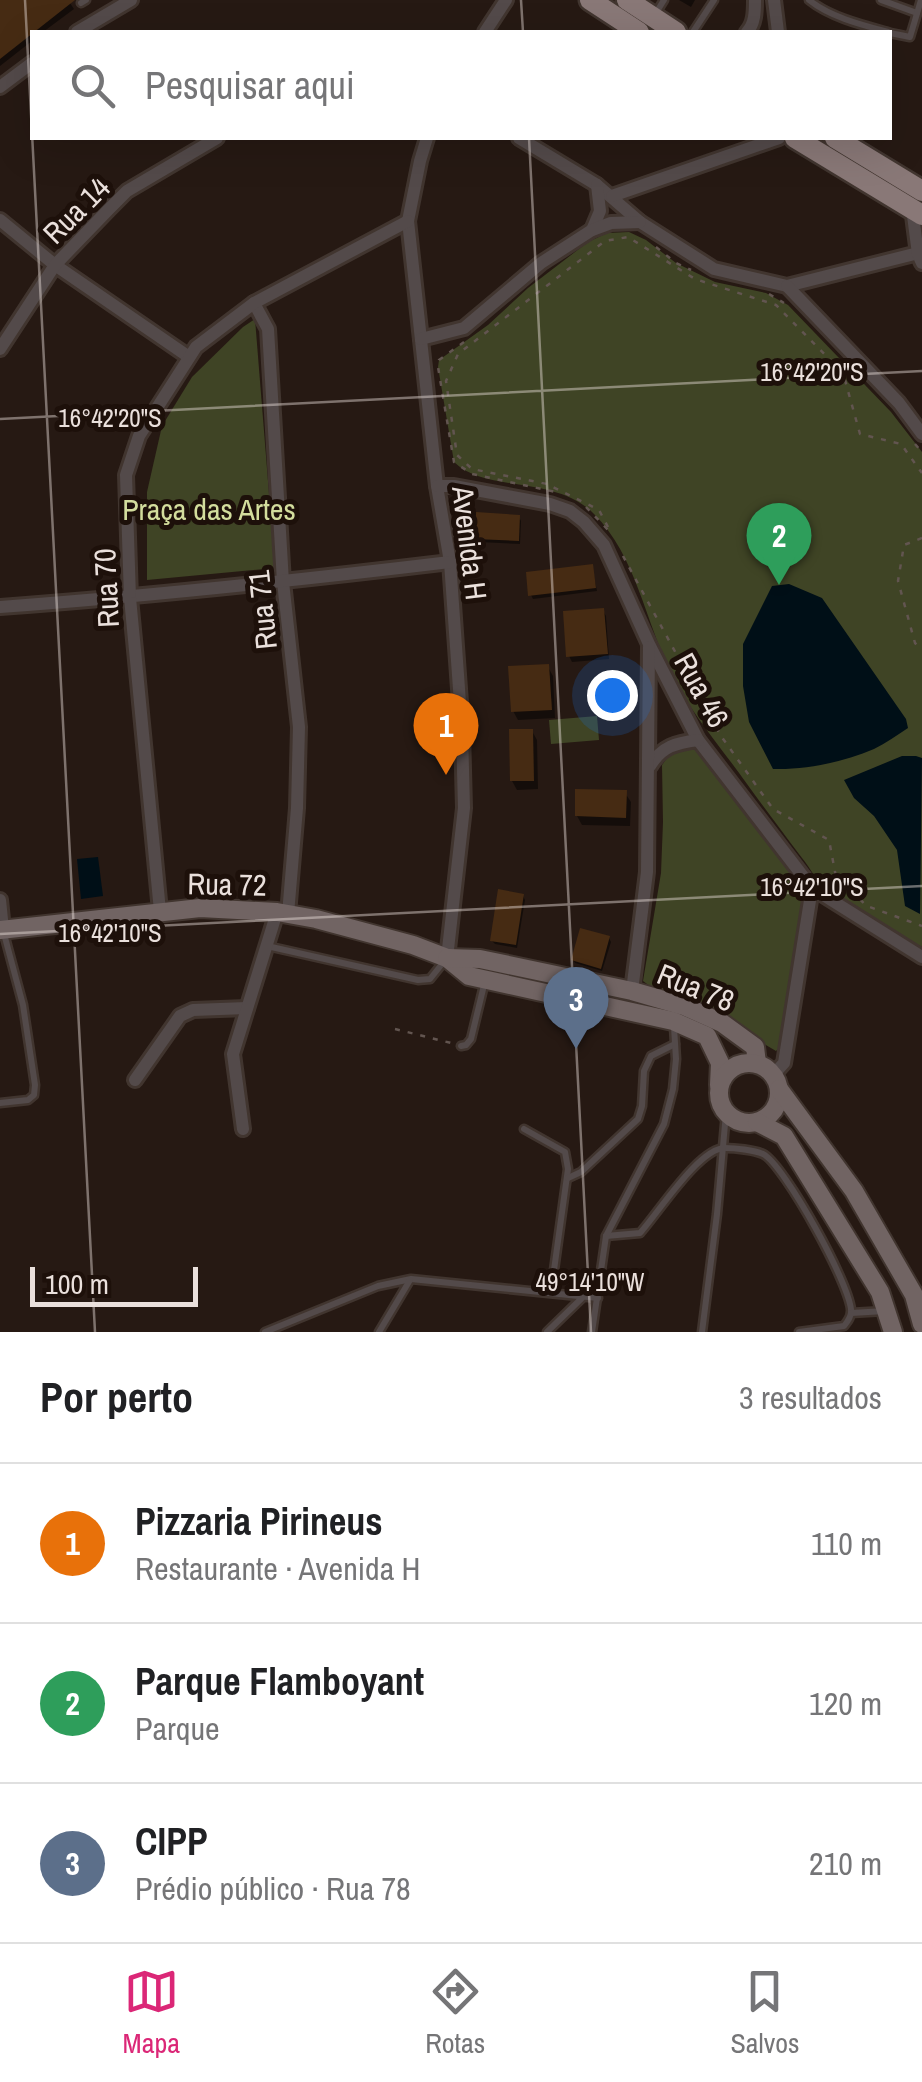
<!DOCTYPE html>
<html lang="pt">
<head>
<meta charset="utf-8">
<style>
  :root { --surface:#fff; --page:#f2f2f2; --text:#202124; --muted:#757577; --line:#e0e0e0; --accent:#db2777 }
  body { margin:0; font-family:"Archivo Narrow",sans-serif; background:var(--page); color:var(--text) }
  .scale { position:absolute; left:30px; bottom:25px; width:168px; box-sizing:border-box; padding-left:10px; border:5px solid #eae0dc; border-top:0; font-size:28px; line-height:35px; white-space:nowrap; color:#eae0dc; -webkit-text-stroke:8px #1d100a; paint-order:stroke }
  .you { position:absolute; left:612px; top:695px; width:35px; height:35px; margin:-25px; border:8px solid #fff; border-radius:50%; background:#1a73e8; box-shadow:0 0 0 15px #1a73e833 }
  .badge { display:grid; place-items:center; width:65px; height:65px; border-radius:50%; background:var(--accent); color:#fff; font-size:32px; font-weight:700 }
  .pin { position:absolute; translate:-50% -82px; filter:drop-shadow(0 2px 5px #0008) }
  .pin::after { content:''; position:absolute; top:52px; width:35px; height:30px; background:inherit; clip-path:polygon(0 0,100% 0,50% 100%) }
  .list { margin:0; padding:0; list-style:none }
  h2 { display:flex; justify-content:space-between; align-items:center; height:130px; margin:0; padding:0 40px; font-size:42px }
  h2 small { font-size:32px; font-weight:400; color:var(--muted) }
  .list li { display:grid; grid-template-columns:65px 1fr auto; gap:30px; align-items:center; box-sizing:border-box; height:160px; padding:0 40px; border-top:2px solid var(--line) }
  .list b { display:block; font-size:38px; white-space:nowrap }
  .list p { margin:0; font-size:32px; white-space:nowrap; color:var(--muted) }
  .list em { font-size:32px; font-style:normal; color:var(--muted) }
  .icon { flex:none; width:55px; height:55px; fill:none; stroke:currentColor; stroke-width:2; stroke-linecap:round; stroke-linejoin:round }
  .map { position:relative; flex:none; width:922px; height:1332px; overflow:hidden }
  .search { position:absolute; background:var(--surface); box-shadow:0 10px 40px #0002; left:30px; right:30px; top:30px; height:110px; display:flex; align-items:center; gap:25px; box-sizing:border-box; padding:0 35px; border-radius:0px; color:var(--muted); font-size:38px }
  .sheet { height:610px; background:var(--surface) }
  nav { display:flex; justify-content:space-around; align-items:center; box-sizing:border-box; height:140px; border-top:2px solid var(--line); background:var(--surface); font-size:28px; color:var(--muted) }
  nav a { display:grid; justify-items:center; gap:5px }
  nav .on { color:var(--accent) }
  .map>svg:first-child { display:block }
  .green { fill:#3f4425 }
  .water { fill:#000f17 }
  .shadow { fill:#0007 }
  .building { fill:#462b13 }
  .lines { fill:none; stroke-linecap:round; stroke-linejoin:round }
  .lane-casing { stroke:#41352f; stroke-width:11 }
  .street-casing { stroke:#41352f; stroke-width:18 }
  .secondary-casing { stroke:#41352f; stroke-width:22 }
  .primary-casing { stroke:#41352f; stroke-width:25 }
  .path { stroke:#625550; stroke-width:2.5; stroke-dasharray:5 8; stroke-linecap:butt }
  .lane { stroke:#534a4a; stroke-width:6 }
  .street { stroke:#534a4a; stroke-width:12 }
  .secondary { stroke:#716463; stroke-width:18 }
  .primary { stroke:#897877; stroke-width:20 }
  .ticks { fill:none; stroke:#eae0dc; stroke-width:2.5; stroke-opacity:0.45 }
  .labels { text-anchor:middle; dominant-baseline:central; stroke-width:10; stroke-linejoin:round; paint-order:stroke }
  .street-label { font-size:30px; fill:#eae0dc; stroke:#1d100a }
  .park-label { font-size:30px; fill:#d3dd9d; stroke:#1d100a }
  .ticks-label { font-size:25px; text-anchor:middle; fill:#eae0dc; stroke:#1d100a; stroke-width:10; stroke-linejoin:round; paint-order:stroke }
</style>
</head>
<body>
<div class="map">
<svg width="922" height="1332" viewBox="0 0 922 1332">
  <rect width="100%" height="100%" fill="#261913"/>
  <!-- green -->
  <g class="green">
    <path d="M629,232l17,8 30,23 39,19 51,11 22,12 103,107 31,40v495c-27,-15 -70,-33 -93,-53 -11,-10 -18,-25 -27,-36 -19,-25 -37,-49 -55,-74 -26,-37 -57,-71 -77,-113 -25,-51 -34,-115 -76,-157 -38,-39 -109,-21 -140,-52l-16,-95 1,-7 49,-35 40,-37 60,-46 19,-9z"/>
    <polygon points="255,319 275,568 147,580 147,492 162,426 192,377 243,327"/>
    <polygon points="597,716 599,740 551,744 549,720"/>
    <polygon points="689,747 700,752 799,882 804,899 780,1047 776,1051 687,999 651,987 643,981 661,873 663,822 662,765 672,751"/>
  </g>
  <!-- water -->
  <g class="water">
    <path d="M789,584l33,14 84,121 2,9c-11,7 -22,15 -34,21 -30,13 -68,21 -101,20l-24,-47 -6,-36v-42l29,-58z"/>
    <polygon points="902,756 916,756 922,758 920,914 905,906 897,850 874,816 854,798 844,780"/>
    <polygon points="98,857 103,896 81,899 77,859"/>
  </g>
  <!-- shadow -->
  <g class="shadow">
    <polygon points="0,0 68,0 74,9 43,32 32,32 32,41 0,66"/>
    <polygon points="679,0 695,0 691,7"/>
    <polygon points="519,517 521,521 520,544 479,542 477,538"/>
    <polygon points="592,566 597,591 533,599 531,595"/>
    <polygon points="603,611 606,616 609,659 572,662 569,656"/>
    <polygon points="548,667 553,676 555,718 518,720 513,711"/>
    <polygon points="532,731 537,740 538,789 517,790 512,781"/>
    <polygon points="625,793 631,802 630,826 582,825 577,816"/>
    <polygon points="523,896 525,900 517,948 495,944 492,941"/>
    <polygon points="609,938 611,942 602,971 575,963 573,959"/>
  </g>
  <!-- building -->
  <g class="building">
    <polygon points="0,0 75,0 0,59"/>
    <polygon points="476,512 520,515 519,541 475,539"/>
    <polygon points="593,564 596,588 528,596 526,572"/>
    <polygon points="604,608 608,654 566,657 563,611"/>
    <polygon points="549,664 552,710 511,712 508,666"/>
    <polygon points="509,729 533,729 534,781 510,781"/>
    <polygon points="575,789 627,790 626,818 575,816"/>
    <polygon points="498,889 524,894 516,945 490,941"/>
    <polygon points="580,928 610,936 601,969 571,960"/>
  </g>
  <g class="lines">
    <defs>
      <g id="lane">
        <path d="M809,0c21,17 53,25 79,32"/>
        <polyline points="881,0 917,13"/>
        <polyline points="81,3 86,0"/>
        <polyline points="654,16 664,0"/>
        <polyline points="693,32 714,0"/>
        <polyline points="890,33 910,37 921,0"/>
        <polyline points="267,946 418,980 430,979 446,959"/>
        <polyline points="461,1046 466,1045 471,1039 485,981"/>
        <polyline points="0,1103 28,1100 34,1095 35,1085 23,1005 3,930"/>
        <polyline points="524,1129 565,1152 568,1169 554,1270 547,1292"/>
        <polyline points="568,1178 581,1172 638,1119 642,1106 644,1071 651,1056 675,1044"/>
        <path d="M606,1236l34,-3c19,-21 59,-85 85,-85 10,0 29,2 38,6 21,10 91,137 88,159 -1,6 -4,9 -7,13l-45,6"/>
        <polyline points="851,1313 885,1311"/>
        <polyline points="265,1332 378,1286 411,1279 598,1298"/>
        <polyline points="379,1332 410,1280"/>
        <polyline points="547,1332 582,1298"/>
        <polyline points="592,1332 606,1236 664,1124 673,1089 676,1059 674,1027"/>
        <polyline points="702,1332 717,1214 726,1113"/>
      </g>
      <g id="street">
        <polyline points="774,0 778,32"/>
        <polyline points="77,32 131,0"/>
        <polyline points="485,32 506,0"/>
        <path d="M747,32c8,-8 8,-21 8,-32"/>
        <polyline points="0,87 32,63"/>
        <polyline points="427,138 420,161 408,221 437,486 450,562 462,731 464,808 447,958"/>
        <polyline points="519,138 597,185 640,222 714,269 787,286 922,252"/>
        <polyline points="612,196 779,138"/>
        <polyline points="912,208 918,254 922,263"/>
        <polyline points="0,220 55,265 189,357"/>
        <polyline points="592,230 600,211 597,185"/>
        <polyline points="787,286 899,403 922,434"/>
        <polyline points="254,303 268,329 283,582 299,727 297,808 288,914"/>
        <polyline points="421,339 464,328 541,263 592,230 611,223 640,222"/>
        <polyline points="0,349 55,265 108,210 127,191 217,138"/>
        <polyline points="437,486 454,486 550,504 570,511 584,522 604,545 649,644 698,740 812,888 922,957"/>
        <path d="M0,607c151,-11 300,-27 450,-45"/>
        <path d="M650,766c12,-20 26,-23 48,-26"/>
        <polyline points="0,900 3,929"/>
        <polyline points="160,911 130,598 126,475 139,436 196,347 254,303 408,221"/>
        <polyline points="632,991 647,872 649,647"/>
        <polyline points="773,1075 784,1063 812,888"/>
        <polyline points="135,1080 180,1016 193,1010 247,1008"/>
        <polyline points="243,1129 233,1054 277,912"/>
      </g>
      <g id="secondary">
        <polyline points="0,930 200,908 277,912 316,919 413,945 447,958 469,976 673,1021 707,1036 720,1063 719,1085"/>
        <polyline points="447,958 480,959 632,991 684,1006 722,1023 755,1047 757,1063"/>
        <circle cx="749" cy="1093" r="30"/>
        <polyline points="779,1089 854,1191 914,1295 922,1324"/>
        <polyline points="757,1122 784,1136 880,1292 893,1332"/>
      </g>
      <g id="primary">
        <polyline points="590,0 639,32"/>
        <polyline points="627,0 676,32"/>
        <polyline points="795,138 922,215"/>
        <polyline points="835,138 922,191"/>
      </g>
    </defs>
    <!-- lane casing -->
    <use href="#lane" class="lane-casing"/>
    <!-- street casing -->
    <use href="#street" class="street-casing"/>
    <!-- secondary casing -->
    <use href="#secondary" class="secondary-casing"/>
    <!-- primary casing -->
    <use href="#primary" class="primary-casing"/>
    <!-- path -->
    <g class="path">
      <polyline points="656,247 676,263 691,270"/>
      <polyline points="769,294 784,303"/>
      <polyline points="464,342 439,360 438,367 454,462 472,474 556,492"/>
      <polyline points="915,444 922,452"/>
      <polyline points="586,507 611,533"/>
      <polyline points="608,527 599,510 547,484 472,469 457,455 446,381 458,354 605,241 628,237 695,279 776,305 843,373 860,434 901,444 922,473"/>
      <polyline points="922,538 904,545 898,581 915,643 922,650"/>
      <polyline points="623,556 721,736 773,809 829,840 836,877 867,906 922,926"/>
      <polyline points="395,1029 455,1044"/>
    </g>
    <!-- lane -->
    <use href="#lane" class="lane"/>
    <!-- street -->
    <use href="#street" class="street"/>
    <!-- secondary -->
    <use href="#secondary" class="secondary"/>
    <!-- primary -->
    <use href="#primary" class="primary"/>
  </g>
  <!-- ticks -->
  <path class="ticks" d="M25,0l70,1332M521,0l2,32M529,138l62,1194M0,419l922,-48M0,934l922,-48"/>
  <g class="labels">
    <!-- street labels -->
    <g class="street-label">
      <text transform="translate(76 210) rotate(-45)">Rua 14</text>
      <text transform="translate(470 543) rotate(83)">Avenida H</text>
      <text transform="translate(106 588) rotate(-93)">Rua 70</text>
      <text transform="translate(262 610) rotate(-96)">Rua 71</text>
      <text transform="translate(702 690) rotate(61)">Rua 46</text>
      <text transform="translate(227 884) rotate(1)">Rua 72</text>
      <text transform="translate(696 987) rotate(22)">Rua 78</text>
    </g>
    <!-- park labels -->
    <g class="park-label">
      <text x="209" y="509">Praça das Artes</text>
    </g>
  </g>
  <g class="ticks-label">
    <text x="812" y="381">16°42'20"S</text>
    <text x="110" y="427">16°42'20"S</text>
    <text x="812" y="896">16°42'10"S</text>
    <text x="110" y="942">16°42'10"S</text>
    <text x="590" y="1291">49°14'10"W</text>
  </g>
</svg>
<div class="scale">100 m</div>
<div class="you"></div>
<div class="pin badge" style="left:446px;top:775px;background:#e8710a">1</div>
<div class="pin badge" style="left:779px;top:585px;background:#2e9e5b">2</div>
<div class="pin badge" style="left:576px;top:1049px;background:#5c6f8a">3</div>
<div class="search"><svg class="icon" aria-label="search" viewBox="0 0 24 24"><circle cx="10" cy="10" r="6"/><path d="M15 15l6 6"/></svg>Pesquisar aqui</div>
</div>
<section class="sheet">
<h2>Por perto<small>3 resultados</small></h2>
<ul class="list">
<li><span class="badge" style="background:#e8710a">1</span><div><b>Pizzaria Pirineus</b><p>Restaurante · Avenida H</p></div><em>110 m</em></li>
<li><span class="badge" style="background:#2e9e5b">2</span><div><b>Parque Flamboyant</b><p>Parque</p></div><em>120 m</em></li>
<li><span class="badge" style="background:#5c6f8a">3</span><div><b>CIPP</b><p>Prédio público · Rua 78</p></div><em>210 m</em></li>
</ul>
</section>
<nav>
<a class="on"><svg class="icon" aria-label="map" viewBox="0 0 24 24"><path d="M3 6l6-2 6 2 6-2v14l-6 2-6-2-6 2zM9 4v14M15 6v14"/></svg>Mapa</a>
<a><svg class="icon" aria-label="directions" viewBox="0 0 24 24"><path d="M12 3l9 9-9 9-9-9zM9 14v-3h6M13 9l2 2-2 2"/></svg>Rotas</a>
<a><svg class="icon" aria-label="saved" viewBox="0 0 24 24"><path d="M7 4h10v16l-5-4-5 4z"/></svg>Salvos</a>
</nav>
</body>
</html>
